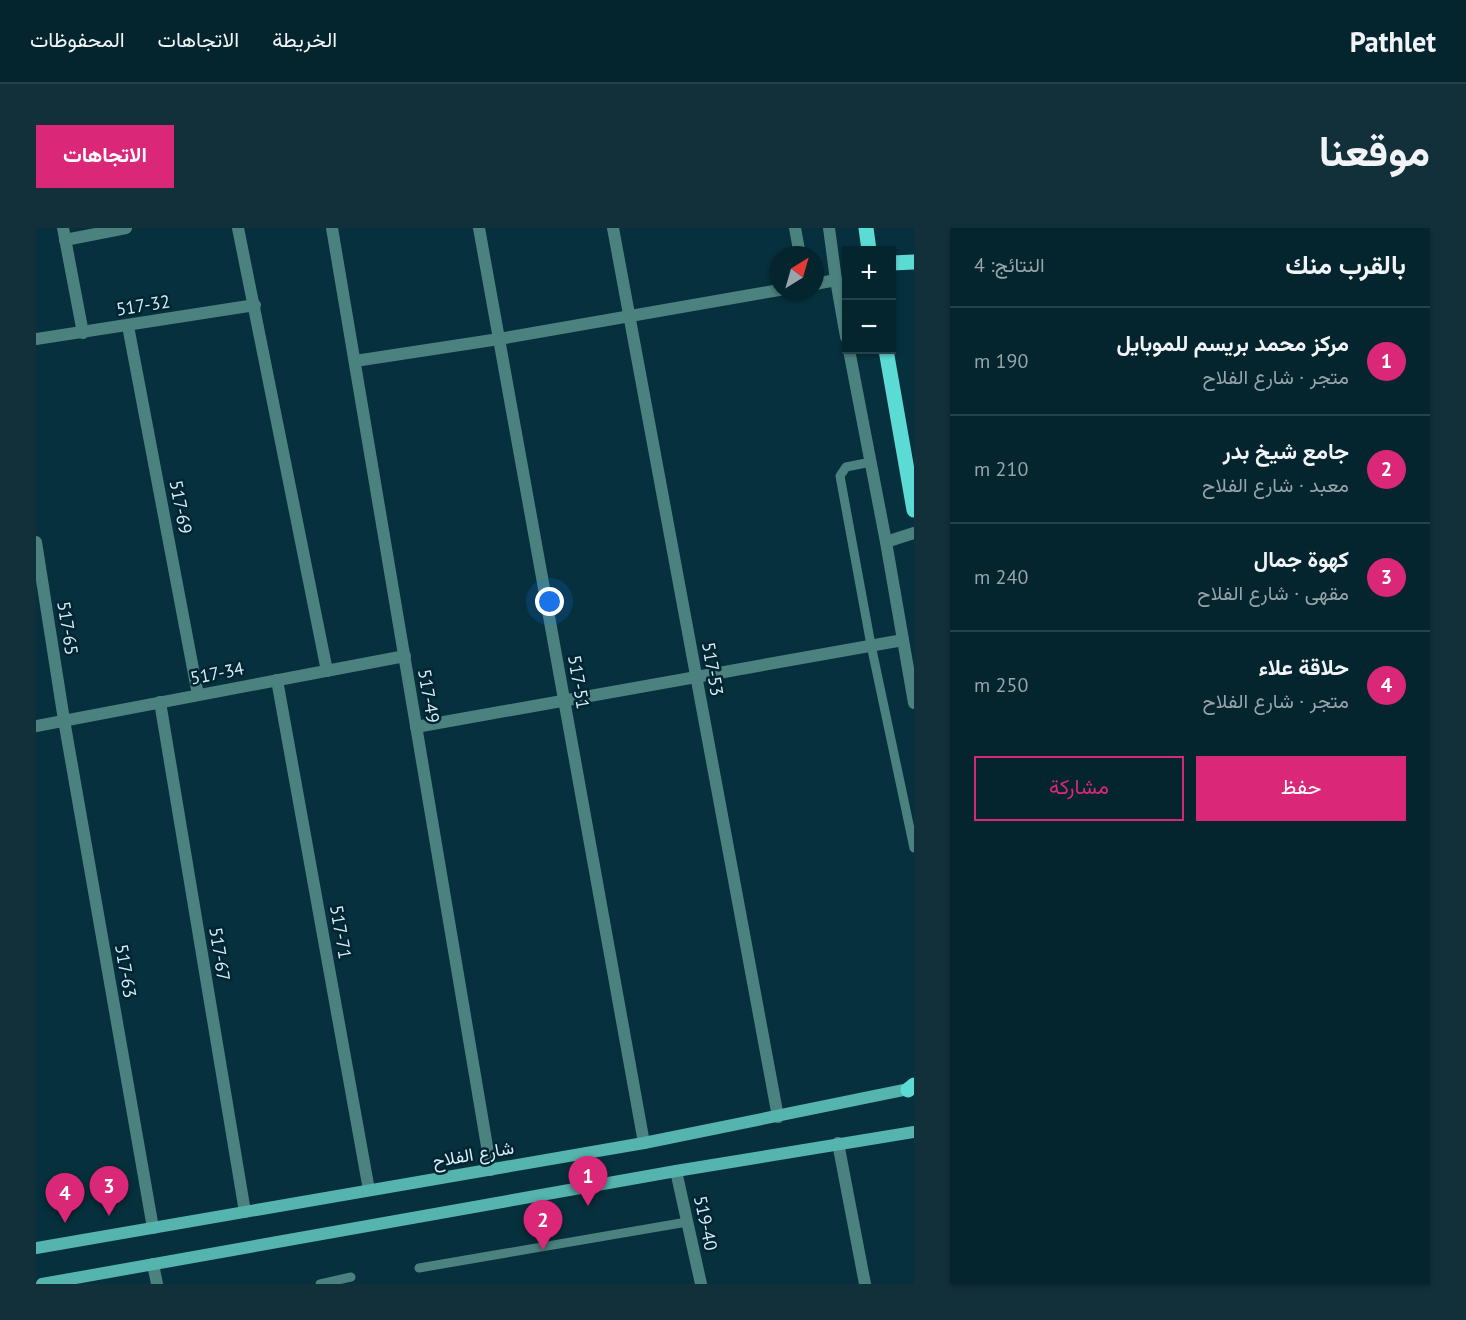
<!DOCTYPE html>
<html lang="ar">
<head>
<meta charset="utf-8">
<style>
  :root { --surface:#04242e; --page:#12303a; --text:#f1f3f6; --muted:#97a4aa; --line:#25414a; --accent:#db2777 }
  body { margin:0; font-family:"PT Sans",Vazirmatn,sans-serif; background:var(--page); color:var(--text); direction:rtl }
  .controls { position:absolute; right:18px; top:18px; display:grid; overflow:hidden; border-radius:0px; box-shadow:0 2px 4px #0004 }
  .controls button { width:54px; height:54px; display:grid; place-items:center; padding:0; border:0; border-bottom:2px solid var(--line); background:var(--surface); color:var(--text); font:30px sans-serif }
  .compass { position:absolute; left:734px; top:18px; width:54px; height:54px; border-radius:50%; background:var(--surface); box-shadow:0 2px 4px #0004; rotate:37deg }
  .you { position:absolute; left:514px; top:374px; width:21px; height:21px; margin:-15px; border:4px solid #fff; border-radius:50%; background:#1a73e8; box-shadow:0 0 0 9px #1a73e833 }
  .badge { display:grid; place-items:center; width:39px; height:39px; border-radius:50%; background:var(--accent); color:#fff; font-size:20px; font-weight:700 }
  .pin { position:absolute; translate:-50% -50px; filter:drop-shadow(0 2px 3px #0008) }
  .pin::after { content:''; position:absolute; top:32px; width:21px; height:18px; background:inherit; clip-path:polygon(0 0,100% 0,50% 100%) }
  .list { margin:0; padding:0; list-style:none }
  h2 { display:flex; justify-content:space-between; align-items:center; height:78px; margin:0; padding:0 24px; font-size:26px }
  h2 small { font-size:20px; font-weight:400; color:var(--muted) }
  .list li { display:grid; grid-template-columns:39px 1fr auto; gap:18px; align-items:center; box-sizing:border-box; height:108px; padding:0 24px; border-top:2px solid var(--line) }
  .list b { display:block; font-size:22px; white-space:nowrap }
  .list p { margin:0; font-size:20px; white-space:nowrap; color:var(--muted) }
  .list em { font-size:20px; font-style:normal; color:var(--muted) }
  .actions { display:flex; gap:12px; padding:18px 24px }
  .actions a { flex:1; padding:14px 0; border:2px solid var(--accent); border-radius:0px; text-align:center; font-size:21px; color:var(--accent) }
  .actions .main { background:var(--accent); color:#fff }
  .map { position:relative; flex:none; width:878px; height:1056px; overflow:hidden; direction:ltr; border-radius:0px }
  header { display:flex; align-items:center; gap:36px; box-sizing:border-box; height:84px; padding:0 30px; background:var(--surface); border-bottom:2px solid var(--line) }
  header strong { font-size:28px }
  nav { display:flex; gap:33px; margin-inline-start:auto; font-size:21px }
  .intro { display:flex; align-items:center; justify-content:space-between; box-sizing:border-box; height:144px; padding:0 36px }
  h1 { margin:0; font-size:42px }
  .button { padding:15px 27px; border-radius:0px; background:var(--accent); color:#fff; font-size:21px; font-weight:700 }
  main { display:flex; gap:36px; padding:0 36px }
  aside { flex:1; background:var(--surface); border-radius:0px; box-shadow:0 2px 4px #0004 }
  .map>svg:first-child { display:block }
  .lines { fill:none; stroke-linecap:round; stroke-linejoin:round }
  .service { stroke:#4b827f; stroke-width:9 }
  .minor { stroke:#4b827f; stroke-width:12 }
  .tertiary { stroke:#4b827f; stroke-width:12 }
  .secondary { stroke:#56b4af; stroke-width:12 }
  .primary { stroke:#5cdad4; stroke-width:15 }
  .labels { text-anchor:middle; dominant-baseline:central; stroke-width:5; stroke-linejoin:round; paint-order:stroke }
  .street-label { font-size:18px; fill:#d7ecf4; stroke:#002533 }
</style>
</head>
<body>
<header>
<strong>Pathlet</strong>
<nav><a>الخريطة</a><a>الاتجاهات</a><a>المحفوظات</a></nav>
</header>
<div class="intro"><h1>موقعنا</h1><a class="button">الاتجاهات</a></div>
<main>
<aside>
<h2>بالقرب منك<small>النتائج: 4</small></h2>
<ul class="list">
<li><span class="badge">1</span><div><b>مركز محمد بريسم للموبايل</b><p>متجر · شارع الفلاح</p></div><em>190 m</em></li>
<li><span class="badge">2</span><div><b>جامع شيخ بدر</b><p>معبد · شارع الفلاح</p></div><em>210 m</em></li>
<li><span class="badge">3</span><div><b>كهوة جمال</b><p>مقهى · شارع الفلاح</p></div><em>240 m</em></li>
<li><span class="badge">4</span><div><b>حلاقة علاء</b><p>متجر · شارع الفلاح</p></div><em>250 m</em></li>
</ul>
<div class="actions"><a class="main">حفظ</a><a>مشاركة</a></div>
</aside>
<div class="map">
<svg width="878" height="1056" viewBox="0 0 878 1056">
  <rect width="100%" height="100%" fill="#06303d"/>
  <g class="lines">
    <!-- service -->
    <g class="service">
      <polyline points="835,234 810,239 804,248 835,417 878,620"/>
      <polyline points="383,1040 651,994"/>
      <polyline points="284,1056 315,1049"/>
    </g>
    <!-- minor -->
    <g class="minor">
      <polyline points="27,0 47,105"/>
      <polyline points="202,0 291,443"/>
      <polyline points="296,0 455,942"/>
      <polyline points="443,0 608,915"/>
      <polyline points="577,0 742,889"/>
      <polyline points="759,0 764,27"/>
      <polyline points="793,0 800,52 810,109"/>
      <polyline points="29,12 90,0"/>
      <polyline points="779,56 800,52"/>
      <polyline points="92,98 162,467"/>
      <polyline points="0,111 219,77"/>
      <polyline points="813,122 850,314 878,475"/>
      <polyline points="319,133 463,111 743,62"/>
      <polyline points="0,314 28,492 117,1000"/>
      <polyline points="850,314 878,305"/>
      <polyline points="241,452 333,962"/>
      <polyline points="124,474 209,984"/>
      <polyline points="0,498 369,428"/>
      <polyline points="380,499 867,412"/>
      <polyline points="802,915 829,1056"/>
      <polyline points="640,943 665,1056"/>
    </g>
    <!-- tertiary -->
    <polyline class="tertiary" points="117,1036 121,1056"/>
    <!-- secondary -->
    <g class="secondary">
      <polyline points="0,1020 608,915 878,860"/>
      <polyline points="6,1056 640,943 878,904"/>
    </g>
    <!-- primary -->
    <g class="primary">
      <polyline points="830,0 833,22"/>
      <polyline points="856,35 878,34"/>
      <polyline points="850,122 878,282"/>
      <polyline points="872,862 878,857"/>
    </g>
  </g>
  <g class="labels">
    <!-- street labels -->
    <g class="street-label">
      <text transform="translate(107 77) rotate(-9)">517-32</text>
      <text transform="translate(145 279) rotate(79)">517-69</text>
      <text transform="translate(32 400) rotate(81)">517-65</text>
      <text transform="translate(677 441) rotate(80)">517-53</text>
      <text transform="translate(181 445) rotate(-11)">517-34</text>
      <text transform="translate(543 454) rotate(80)">517-51</text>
      <text transform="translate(393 468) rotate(80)">517-49</text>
      <text transform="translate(305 704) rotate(80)">517-71</text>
      <text transform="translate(184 726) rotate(81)">517-67</text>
      <text transform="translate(90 743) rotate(80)">517-63</text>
      <text transform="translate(437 926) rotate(-10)">شارع الفلاح</text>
      <text transform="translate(670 995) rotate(78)">519-40</text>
    </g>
  </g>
</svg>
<div class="controls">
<button>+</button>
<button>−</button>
</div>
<svg class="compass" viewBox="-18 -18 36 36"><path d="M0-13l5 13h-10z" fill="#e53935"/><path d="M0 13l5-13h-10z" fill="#97a4aa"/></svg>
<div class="you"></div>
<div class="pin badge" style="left:552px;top:978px">1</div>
<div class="pin badge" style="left:507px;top:1022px">2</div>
<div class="pin badge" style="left:73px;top:988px">3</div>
<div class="pin badge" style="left:29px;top:995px">4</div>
</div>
</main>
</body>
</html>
